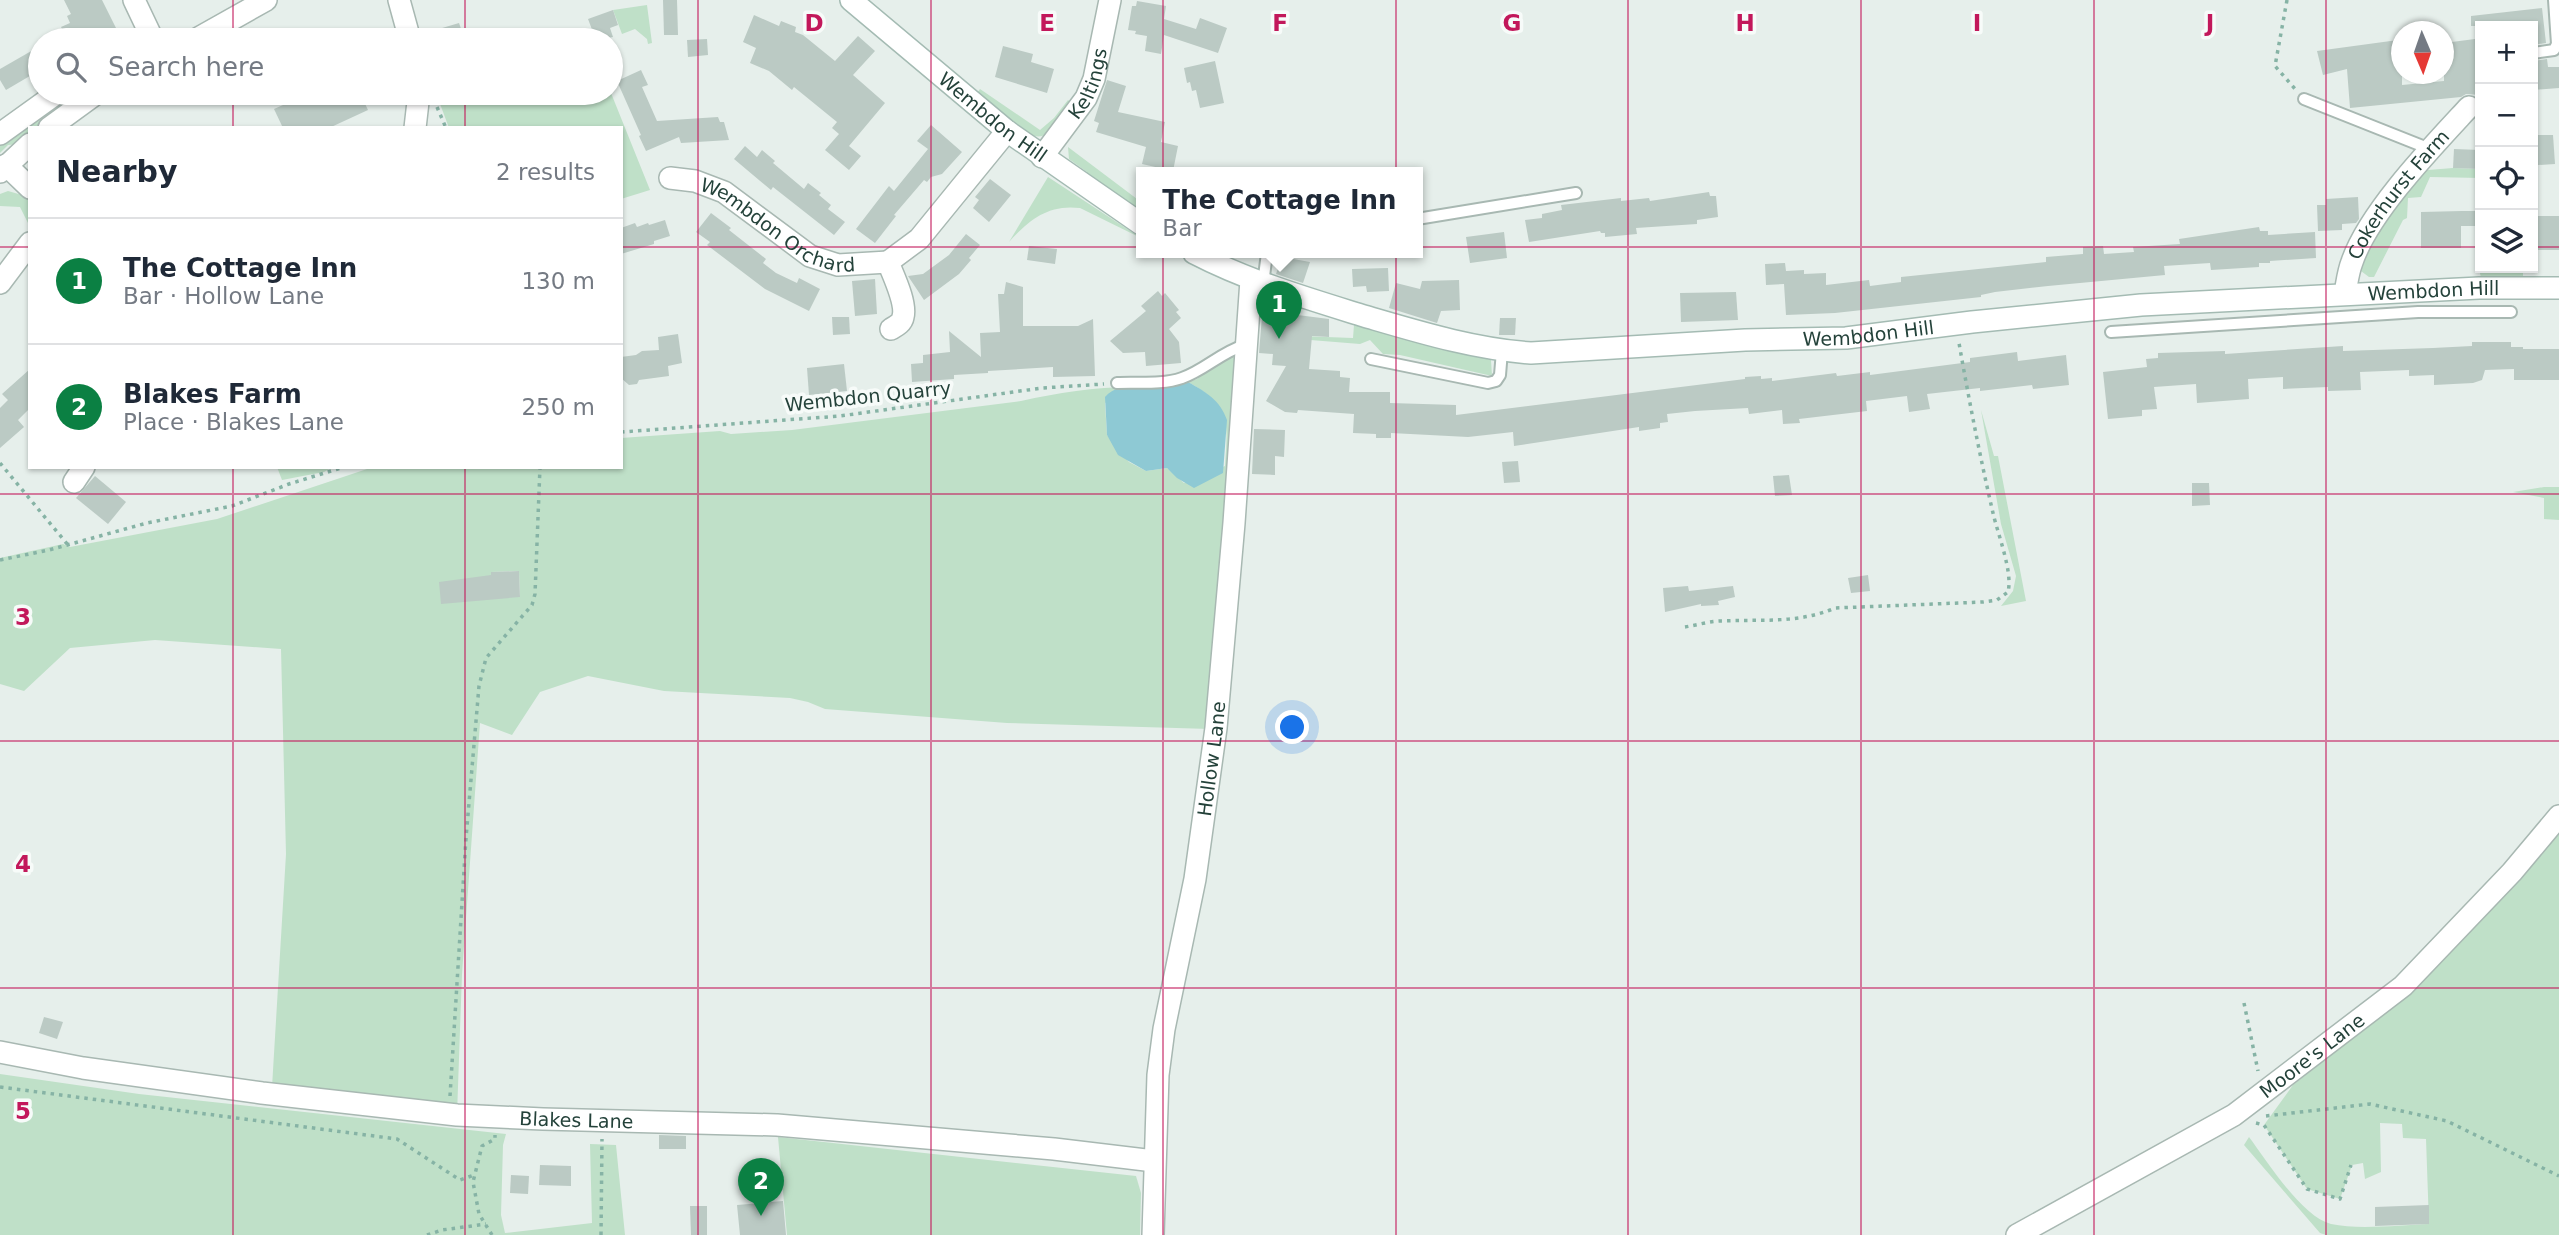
<!DOCTYPE html>
<html lang="en">
<head>
<meta charset="utf-8">
<style>
  :root { --surface:#fff; --page:#f2f2f3; --text:#1f2937; --muted:#747a83; --line:#e0e1e3; --accent:#0b8043 }
  body { margin:0; font-family:"DejaVu Sans",sans-serif; background:var(--page); color:var(--text) }
  .controls { position:absolute; right:21px; top:21px; display:grid; overflow:hidden; border-radius:0px; box-shadow:0 2px 5px #0004 }
  .controls button { width:63px; height:63px; display:grid; place-items:center; padding:0; border:0; border-bottom:2px solid var(--line); background:var(--surface); color:var(--text); font:35px sans-serif }
  .compass { position:absolute; left:2391px; top:21px; width:63px; height:63px; border-radius:50%; background:var(--surface); box-shadow:0 2px 5px #0004; rotate:178deg }
  .you { position:absolute; left:1293px; top:728px; width:24px; height:24px; margin:-18px; border:5px solid #fff; border-radius:50%; background:#1a73e8; box-shadow:0 0 0 10px #1a73e833 }
  .badge { display:grid; place-items:center; width:46px; height:46px; border-radius:50%; background:var(--accent); color:#fff; font-size:23px; font-weight:700 }
  .pin { position:absolute; translate:-50% -58px; filter:drop-shadow(0 2px 4px #0008) }
  .pin::after { content:''; position:absolute; top:37px; width:24px; height:21px; background:inherit; clip-path:polygon(0 0,100% 0,50% 100%) }
  .popup { position:absolute; left:1136px; top:167px; width:287px; height:91px; box-sizing:border-box; display:grid; place-content:center; border-radius:0px; background:var(--surface); filter:drop-shadow(0 2px 5px #0005); font-size:23px; white-space:nowrap; color:var(--muted) }
  .popup b { font-size:26px; color:var(--text) }
  .popup::after { content:''; position:absolute; left:50%; top:100%; margin-left:-14px; border:14px solid transparent; border-top-color:var(--surface) }
  .list { margin:0; padding:0; list-style:none }
  h2 { display:flex; justify-content:space-between; align-items:center; height:91px; margin:0; padding:0 28px; font-size:30px }
  h2 small { font-size:23px; font-weight:400; color:var(--muted) }
  .list li { display:grid; grid-template-columns:46px 1fr auto; gap:21px; align-items:center; box-sizing:border-box; height:126px; padding:0 28px; border-top:2px solid var(--line) }
  .list b { display:block; font-size:26px; white-space:nowrap }
  .list p { margin:0; font-size:23px; white-space:nowrap; color:var(--muted) }
  .list em { font-size:23px; font-style:normal; color:var(--muted) }
  .icon { flex:none; width:38px; height:38px; fill:none; stroke:currentColor; stroke-width:2; stroke-linecap:round; stroke-linejoin:round }
  .map { position:relative; flex:none; width:2559px; height:1235px; overflow:hidden }
  .search { position:absolute; background:var(--surface); box-shadow:0 2px 5px #0004; left:28px; top:28px; width:595px; height:77px; display:flex; align-items:center; gap:18px; box-sizing:border-box; padding:0 24px; border-radius:38px; color:var(--muted); font-size:26px }
  .panel { position:absolute; background:var(--surface); box-shadow:0 2px 5px #0004; left:28px; top:126px; width:595px; height:343px; border-radius:0px }
  .map>svg:first-child { display:block }
  .green { fill:#bfe0c8; fill-rule:evenodd }
  .water { fill:#8ec9d4 }
  .building { fill:#bbcac4 }
  .lines { fill:none; stroke-linecap:round; stroke-linejoin:round }
  .lane-casing { stroke:#a8b8b2; stroke-width:14 }
  .street-casing { stroke:#a8b8b2; stroke-width:24 }
  .secondary-casing { stroke:#a4bbb3; stroke-width:24 }
  .path { stroke:#86b3a5; stroke-width:3.5; stroke-dasharray:3.5 5; stroke-linecap:butt }
  .lane { stroke:#fff; stroke-width:10 }
  .street { stroke:#fff; stroke-width:21 }
  .secondary { stroke:#fff; stroke-width:21 }
  .grid { fill:none; stroke:#c2185b; stroke-width:2; stroke-opacity:0.55 }
  .labels { text-anchor:middle; dominant-baseline:central; stroke-width:7; stroke-linejoin:round; paint-order:stroke }
  .street-label { font-size:19px; fill:#24423a; stroke:#f7fbf9 }
  .grid-label { font-size:23px; text-anchor:middle; font-weight:bold; fill:#c2185b; stroke:#f7fbf9; stroke-width:7; stroke-linejoin:round; paint-order:stroke }
</style>
</head>
<body>
<div class="map">
<svg width="2559" height="1235" viewBox="0 0 2559 1235">
  <rect width="100%" height="100%" fill="#e6efeb"/>
  <!-- green -->
  <g class="green">
    <polygon points="647,5 652,43 648,44 647,39 635,29 622,34 613,10"/>
    <path d="M980,89l60,41 14,-12 14,-18 4,3c-7,9 -18,30 -30,33 -17,5 -52,-32 -65,-43z"/>
    <polygon points="70,93 82,93 45,118 35,128 30,128 30,134 18,144 8,145 0,153 0,143"/>
    <polygon points="436,93 611,93 650,190 621,199 621,128 449,128"/>
    <polygon points="1068,147 1141,202 1141,212 1086,176 1087,172 1069,159"/>
    <polygon points="2453,168 2480,169 2480,178 2430,177 2421,197 2408,198 2407,218 2403,220 2374,277 2369,277 2361,271 2362,256 2418,174 2428,170"/>
    <path d="M1048,177l93,61 -61,-30c-32,-4 -51,12 -71,34z"/>
    <polygon points="8,191 22,195 30,202 30,227 20,207 0,206 0,194"/>
    <polygon points="2479,268 2523,268 2523,278 2481,278"/>
    <polygon points="1354,325 1491,360 1492,376 1400,355 1383,354 1370,340 1360,344 1298,339 1299,336 1353,338"/>
    <path d="M1228,355l7,1 -1,33 -24,340 -203,-6 -182,-14 -17,-7 -18,-4 -126,-7 -76,-15 -48,16 -28,43 -32,-12 -18,251 -5,141 -185,-28 14,-233 -5,-205 -126,-9 -85,8 -46,43 -24,-7v-126l63,-14 7,3 147,-28 156,-52h248v-29l99,-7 11,3 61,-4 229,-29c36,-8 74,-14 111,-14l-27,16 2,32 22,27 17,9 21,-3 17,15 41,-17c3,-46 6,-60 -37,-84l9,-3zM519,571l1,26 -29,-25z"/>
    <polygon points="1981,410 1994,456 1998,456 2026,601 2001,606 2013,591 2016,576 2001,524"/>
    <polygon points="277,467 333,467 324,472 282,480"/>
    <polygon points="2544,487 2559,487 2559,520 2544,519 2544,498 2513,492"/>
    <path d="M2559,829v406h-233l-6,-2 -76,-88 5,-8c18,24 53,80 82,87 27,6 70,1 98,0l-3,-85 -23,-1 -1,-14 -22,-1 1,49 -16,7 -2,-16 -11,2 -12,34 -33,-10 -43,-64 29,-40 118,-92z"/>
    <polygon points="0,1074 139,1094 506,1134 503,1145 501,1215 505,1233 592,1223 590,1144 616,1145 625,1235 0,1235"/>
    <polygon points="778,1137 1136,1176 1141,1193 1140,1235 787,1235"/>
  </g>
  <!-- water -->
  <path class="water" d="M1188,382c18,10 32,18 39,38l-4,53 -29,15 -17,-10 -10,-10 -21,3 -28,-16 -11,-20 -2,-38c16,-18 46,-8 66,-11 6,-1 11,-3 17,-4z"/>
  <!-- building -->
  <g class="building">
    <polygon points="64,0 102,0 116,28 91,40 68,40 61,27 70,23 67,16 71,14"/>
    <polygon points="663,0 677,0 678,35 664,35"/>
    <polygon points="1137,1 1166,6 1164,19 1196,29 1200,18 1227,28 1218,53 1164,35 1161,54 1145,51 1147,36 1135,34 1136,31 1128,30 1132,6 1136,6"/>
    <polygon points="2542,8 2546,43 2533,45 2533,26 2471,26 2471,16"/>
    <polygon points="613,10 618,25 610,28 613,37 596,40 588,19"/>
    <polygon points="754,15 779,26 781,21 796,27 795,32 803,35 835,61 858,36 875,51 853,75 885,103 849,146 861,156 849,170 825,150 839,134 832,128 837,122 794,87 792,90 769,71 750,63 756,48 743,42"/>
    <polygon points="459,23 465,40 423,40 422,34"/>
    <polygon points="707,39 708,55 688,57 687,40"/>
    <polygon points="2475,39 2480,95 2466,94 2461,97 2350,108 2347,69 2323,75 2317,51 2398,40 2402,55 2402,85 2444,81 2444,43"/>
    <polygon points="40,46 40,70 6,90 0,80 0,69"/>
    <polygon points="1003,46 1033,54 1031,62 1054,69 1047,93 995,77"/>
    <polygon points="2547,59 2548,67 2559,67 2559,88 2533,90 2533,61"/>
    <polygon points="1215,61 1224,103 1200,108 1196,90 1192,91 1190,82 1187,83 1184,68"/>
    <polygon points="641,70 648,85 642,87 657,121 718,117 720,122 724,122 729,140 681,143 679,137 646,151 639,136 641,135 617,81"/>
    <polygon points="1107,80 1126,86 1118,112 1165,122 1161,142 1178,146 1173,171 1142,164 1146,147 1096,132 1099,123 1094,121"/>
    <polygon points="310,93 360,93 368,110 329,128 283,128 274,109"/>
    <polygon points="931,125 962,152 942,174 931,177 927,182 924,180 894,215 896,216 875,243 856,229 889,186 894,191 928,149 917,141"/>
    <polygon points="2536,135 2553,135 2555,164 2538,165"/>
    <polygon points="745,146 757,157 762,150 775,161 773,163 804,189 808,183 821,193 819,195 831,205 828,209 845,222 834,235 773,187 771,190 734,159"/>
    <polygon points="2454,149 2480,150 2480,169 2453,168"/>
    <polygon points="990,179 1011,195 989,222 973,208 979,200 975,197"/>
    <polygon points="1709,192 1710,196 1716,196 1718,217 1697,220 1697,224 1636,228 1637,234 1605,237 1605,233 1601,233 1600,231 1529,242 1525,220 1542,218 1542,214 1562,210 1561,205 1621,198 1621,201 1649,198 1650,201"/>
    <polygon points="2358,197 2359,219 2356,223 2342,224 2342,230 2318,231 2317,205 2326,205 2326,199"/>
    <polygon points="2462,211 2477,211 2477,226 2461,226 2461,248 2421,248 2421,212"/>
    <polygon points="711,213 731,228 729,230 766,259 763,263 776,273 797,283 799,278 820,289 809,311 765,289 707,245 710,242 696,232"/>
    <rect x="2533" y="216" width="26" height="34"/>
    <polygon points="665,220 670,236 654,241 654,244 621,254 621,228 635,223 637,227 648,223 649,225"/>
    <polygon points="2259,227 2260,231 2268,231 2268,235 2315,232 2316,258 2270,261 2270,263 2259,263 2259,267 2211,270 2210,263 2164,266 2165,275 2048,286 1995,292 1981,295 1981,297 1835,313 1786,315 1784,284 1766,285 1765,264 1785,263 1786,271 1804,270 1804,274 1826,273 1826,285 1869,280 1870,286 1901,282 1901,277 2046,262 2046,257 2083,254 2083,247 2103,246 2104,254 2134,252 2133,247 2180,244 2179,239"/>
    <polygon points="1504,232 1507,258 1470,263 1466,237"/>
    <polygon points="966,234 980,245 969,258 971,260 959,274 924,300 908,276 923,274 949,255"/>
    <polygon points="1029,246 1057,249 1055,264 1027,260"/>
    <polygon points="1282,257 1310,262 1303,283 1276,274"/>
    <polygon points="1388,268 1389,291 1367,292 1366,286 1353,287 1352,269"/>
    <polygon points="875,279 877,314 855,316 852,281"/>
    <polygon points="1459,280 1460,310 1441,311 1437,323 1389,308 1396,283 1420,289 1422,281"/>
    <polygon points="1006,282 1023,287 1023,326 1078,326 1093,319 1095,376 1053,377 1053,367 988,371 988,373 954,375 954,379 912,382 911,364 923,363 923,355 950,352 949,331 981,357 980,333 1000,332 998,294 1004,294"/>
    <polygon points="1158,291 1162,296 1165,293 1179,310 1176,312 1181,318 1169,329 1179,342 1181,363 1146,366 1145,352 1123,353 1110,341 1146,311 1141,306"/>
    <polygon points="1736,292 1738,320 1681,322 1680,293"/>
    <polygon points="1267,311 1329,319 1329,337 1312,336 1309,369 1340,371 1340,377 1350,378 1349,392 1390,392 1390,403 1456,405 1456,415 1745,379 1745,377 1761,376 1761,379 1772,378 1772,381 1836,373 1837,376 1870,372 1870,375 1970,362 1970,358 2017,352 2018,361 2066,355 2069,385 2033,389 2032,385 1980,391 1980,388 1927,394 1930,409 1909,412 1907,396 1866,401 1867,411 1799,419 1800,423 1783,424 1782,410 1749,414 1748,408 1695,411 1667,414 1668,422 1660,423 1660,428 1639,431 1639,427 1514,446 1513,432 1468,437 1391,433 1391,438 1376,438 1376,434 1353,433 1354,414 1298,410 1297,413 1285,412 1266,401 1286,366 1272,365 1273,354 1259,353 1262,316"/>
    <polygon points="832,317 849,317 850,334 833,335"/>
    <polygon points="1500,318 1516,318 1515,335 1499,335"/>
    <polygon points="678,334 682,363 668,366 669,376 639,380 637,384 629,385 621,378 621,357 636,355 642,351 659,350 658,337"/>
    <polygon points="2472,342 2511,342 2511,347 2523,347 2523,349 2559,349 2559,380 2514,380 2514,369 2485,370 2482,380 2473,383 2434,385 2434,375 2409,376 2409,370 2360,372 2361,390 2328,391 2328,387 2283,389 2283,377 2248,379 2249,399 2197,403 2196,384 2154,387 2157,409 2142,410 2142,416 2108,419 2103,372 2147,367 2146,359 2158,358 2158,353 2225,351 2225,354 2343,346 2343,351 2433,348 2472,346"/>
    <polygon points="844,364 847,391 809,395 807,368"/>
    <polygon points="30,369 30,408 18,420 24,427 0,448 0,408 8,400 2,394"/>
    <polygon points="1254,429 1285,430 1284,457 1275,456 1275,475 1252,474"/>
    <polygon points="1518,461 1520,482 1504,483 1502,462"/>
    <polygon points="1789,475 1792,495 1775,496 1773,476"/>
    <polygon points="95,476 126,502 108,524 76,498"/>
    <polygon points="2192,483 2209,483 2210,505 2192,506"/>
    <polygon points="519,571 520,597 441,604 439,582 491,575 491,572"/>
    <polygon points="1868,575 1870,591 1851,593 1848,578"/>
    <polygon points="1688,586 1689,591 1733,586 1735,597 1718,601 1719,605 1701,606 1701,604 1665,612 1663,588"/>
    <polygon points="44,1017 63,1022 57,1039 39,1033"/>
    <polygon points="659,1135 686,1136 686,1149 659,1149"/>
    <polygon points="540,1165 571,1166 571,1186 539,1185"/>
    <polygon points="511,1175 529,1176 528,1194 510,1193"/>
    <polygon points="783,1201 786,1235 740,1235 737,1205"/>
    <polygon points="2429,1205 2429,1224 2375,1226 2375,1207"/>
    <polygon points="690,1206 707,1206 707,1235 691,1235"/>
  </g>
  <g class="lines">
    <defs>
      <g id="lane">
        <polyline points="2533,53 2554,50 2557,44 2554,0"/>
        <polyline points="2304,99 2430,149"/>
        <polyline points="1417,219 1576,193"/>
        <polyline points="1263,284 1267,253"/>
        <polyline points="2111,332 2418,312 2511,312"/>
        <polyline points="1371,359 1488,383 1496,381 1500,375 1502,351"/>
        <path d="M1117,383c21,-1 45,2 65,-5 23,-8 39,-26 63,-33"/>
      </g>
      <g id="street">
        <polyline points="134,0 153,40"/>
        <polyline points="399,0 410,40"/>
        <polyline points="195,40 266,0"/>
        <polyline points="49,128 97,93"/>
        <polyline points="415,128 419,93"/>
        <polyline points="0,134 57,93"/>
        <path id="s1" d="M1042,157l44,-59 8,-19 16,-79"/>
        <polyline points="6,165 30,188"/>
        <polyline points="0,172 30,144"/>
        <path id="s2" d="M670,178l25,3 29,11 86,64 28,9 50,-3"/>
        <polyline points="0,283 30,243"/>
        <path id="s3" d="M2345,293c2,-10 3,-21 7,-31 17,-50 81,-116 117,-155"/>
        <path d="M891,329c5,-3 11,-6 12,-12 4,-14 -10,-42 -15,-55l31,-23 88,-108"/>
        <polyline points="74,482 84,467"/>
        <path id="s4" d="M0,1052l83,16 179,25 195,22 86,4 234,6 277,24 100,12"/>
        <path id="s5" d="M1153,1235l5,-160 6,-46 31,-150 21,-151 18,-205 17,-243"/>
        <path id="s6" d="M2017,1235l217,-120 169,-129 109,-114 47,-56"/>
      </g>
      <g id="secondary">
        <path id="s7" d="M851,0l156,131 134,93"/>
        <path id="s8" d="M1194,253c54,28 112,45 170,63 55,16 110,33 167,37l214,-13 101,-2 126,-16 169,-17 338,-17h80"/>
      </g>
    </defs>
    <!-- lane casing -->
    <use href="#lane" class="lane-casing"/>
    <!-- street casing -->
    <use href="#street" class="street-casing"/>
    <!-- secondary casing -->
    <use href="#secondary" class="secondary-casing"/>
    <!-- path -->
    <g class="path">
      <polyline points="2287,0 2275,66 2296,90"/>
      <polyline points="437,107 446,128"/>
      <polyline points="621,432 840,416 1042,388 1104,384"/>
      <polyline points="0,463 68,545"/>
      <polyline points="0,560 49,550 147,523 232,506 289,484 344,467"/>
      <path d="M1685,627c12,-2 25,-6 37,-6 39,-2 76,3 113,-13l148,-6 14,-2 11,-8c5,-20 -10,-57 -15,-79 -13,-56 -24,-113 -34,-170"/>
      <polyline points="2244,1003 2258,1071"/>
      <polyline points="0,1087 397,1139 460,1180 474,1175"/>
      <polyline points="450,1096 466,838 479,686 486,658 532,605 535,594 540,467"/>
      <polyline points="2266,1116 2370,1104 2447,1121 2559,1176"/>
      <polyline points="2256,1123 2264,1125 2307,1189 2340,1199 2351,1165"/>
      <polyline points="427,1235 442,1230 486,1224"/>
      <polyline points="492,1235 479,1214 473,1182 482,1146 495,1139 495,1135"/>
      <polyline points="601,1235 602,1139"/>
    </g>
    <!-- lane -->
    <use href="#lane" class="lane"/>
    <!-- street -->
    <use href="#street" class="street"/>
    <!-- secondary -->
    <use href="#secondary" class="secondary"/>
  </g>
  <!-- grid -->
  <path class="grid" d="M233,0v40M465,0v40M698,0v1235M931,0v1235M1163,0v1235M1396,0v1235M1628,0v1235M1861,0v1235M2094,0v1235M2326,0v1235M233,93v35M465,93v35M0,247h30M621,247h1859M2533,247h26M233,467v768M465,467v768M0,494h2559M0,741h2559M0,988h2559"/>
  <g class="labels">
    <!-- street labels -->
    <g class="street-label">
      <text stroke="none"><textPath href="#s1" startOffset="88">Keltings</textPath></text>
      <text stroke="none"><textPath href="#s7" startOffset="184">Wembdon Hill</textPath></text>
      <text stroke="none"><textPath href="#s3" startOffset="114">Cokerhurst Farm</textPath></text>
      <text stroke="none"><textPath href="#s2" startOffset="121">Wembdon Orchard</textPath></text>
      <text stroke="none"><textPath href="#s8" startOffset="1258">Wembdon Hill</textPath></text>
      <text stroke="none"><textPath href="#s8" startOffset="691">Wembdon Hill</textPath></text>
      <text transform="translate(868 396) rotate(-6)">Wembdon Quarry</text>
      <text stroke="none"><textPath href="#s5" startOffset="481">Hollow Lane</textPath></text>
      <text stroke="none"><textPath href="#s6" startOffset="346">Moore's Lane</textPath></text>
      <text stroke="none"><textPath href="#s4" startOffset="581">Blakes Lane</textPath></text>
    </g>
  </g>
  <g class="grid-label">
    <text x="814" y="31">D</text>
    <text x="1047" y="31">E</text>
    <text x="1280" y="31">F</text>
    <text x="1512" y="31">G</text>
    <text x="1745" y="31">H</text>
    <text x="1977" y="31">I</text>
    <text x="2210" y="31">J</text>
    <text x="23" y="625">3</text>
    <text x="23" y="872">4</text>
    <text x="23" y="1119">5</text>
  </g>
</svg>
<div class="controls">
<button>+</button>
<button>−</button>
<button><svg class="icon" aria-label="locate" viewBox="0 0 24 24"><circle cx="12" cy="12" r="6"/><path d="M12 2v4M12 18v4M2 12h4M18 12h4"/></svg></button>
<button><svg class="icon" aria-label="layers" viewBox="0 0 24 24"><path d="M12 4l9 5-9 5-9-5zM3 14l9 5 9-5"/></svg></button>
</div>
<svg class="compass" viewBox="-18 -18 36 36"><path d="M0-13l5 13h-10z" fill="#e53935"/><path d="M0 13l5-13h-10z" fill="#747a83"/></svg>
<div class="you"></div>
<div class="pin badge" style="left:1279px;top:339px">1</div>
<div class="popup"><b>The Cottage Inn</b>Bar</div>
<div class="pin badge" style="left:761px;top:1216px">2</div>
<div class="search"><svg class="icon" aria-label="search" viewBox="0 0 24 24"><circle cx="10" cy="10" r="6"/><path d="M15 15l6 6"/></svg>Search here</div>
<section class="panel">
<h2>Nearby<small>2 results</small></h2>
<ul class="list">
<li><span class="badge">1</span><div><b>The Cottage Inn</b><p>Bar · Hollow Lane</p></div><em>130 m</em></li>
<li><span class="badge">2</span><div><b>Blakes Farm</b><p>Place · Blakes Lane</p></div><em>250 m</em></li>
</ul>
</section>
</div>
</body>
</html>
